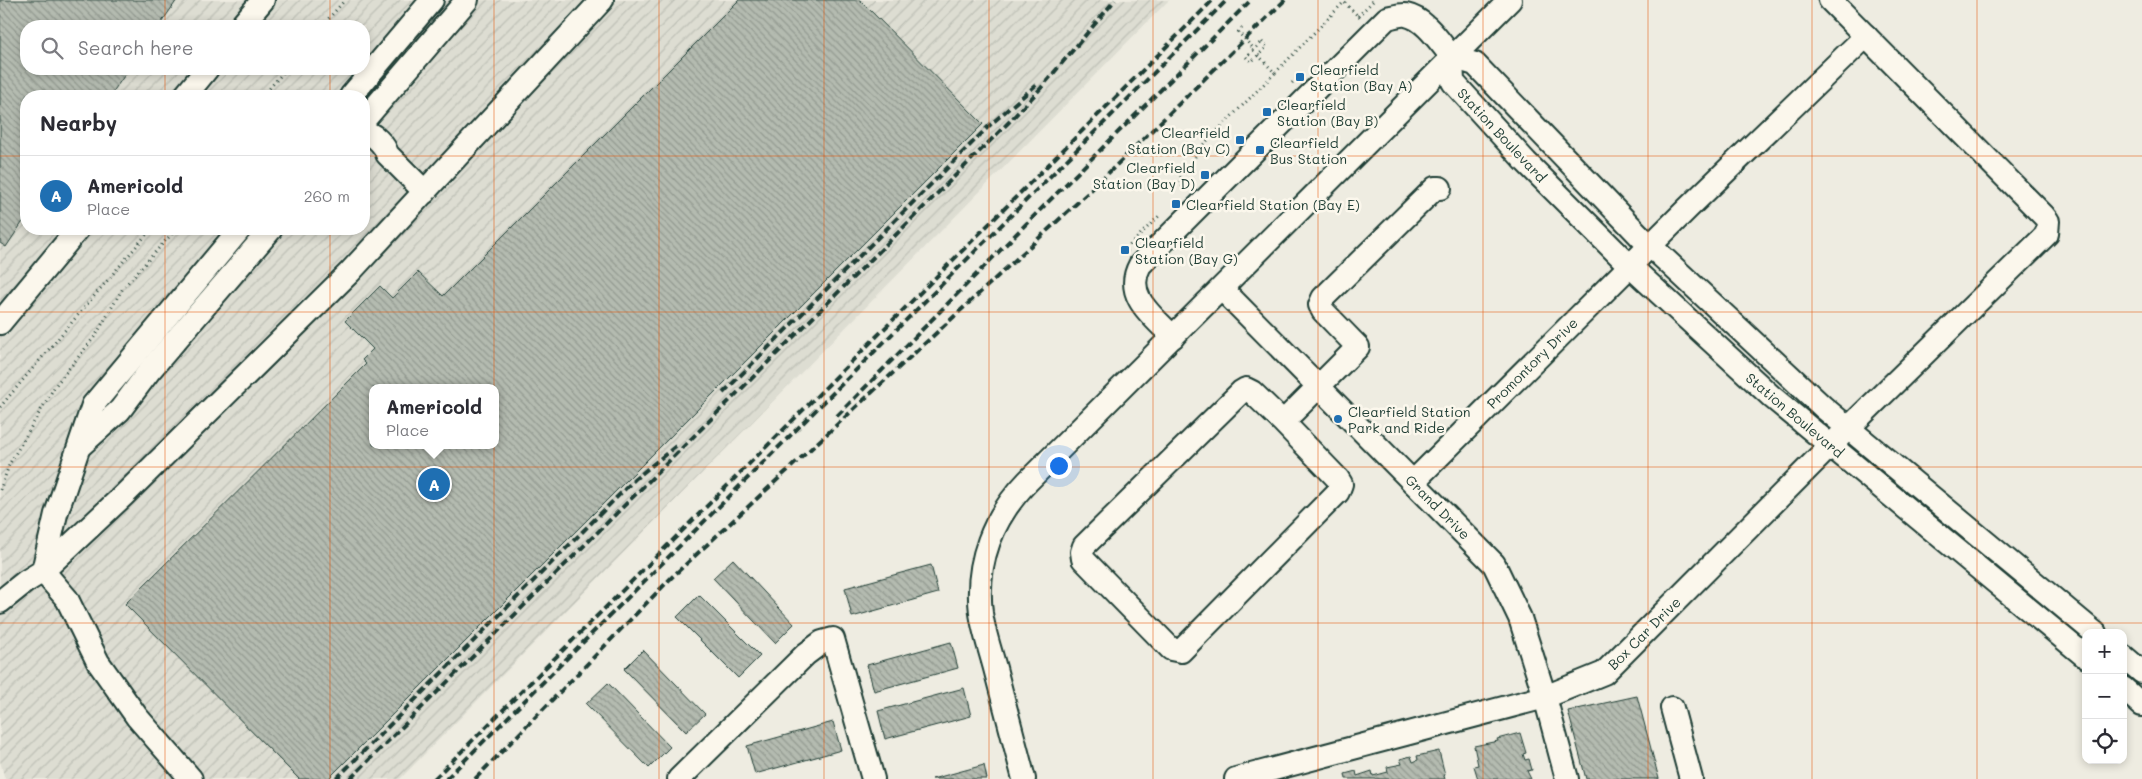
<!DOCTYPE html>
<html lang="en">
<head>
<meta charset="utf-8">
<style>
  :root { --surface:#fff; --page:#f2f2f3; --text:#2b2b33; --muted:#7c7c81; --line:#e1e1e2; --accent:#1f6fb2 }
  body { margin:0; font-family:Mali,sans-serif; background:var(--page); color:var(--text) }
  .controls { position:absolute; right:15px; bottom:15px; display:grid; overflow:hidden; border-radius:10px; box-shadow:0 2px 8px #0003 }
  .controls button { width:45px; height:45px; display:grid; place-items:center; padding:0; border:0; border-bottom:1px solid var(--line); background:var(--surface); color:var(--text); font:25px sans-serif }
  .you { position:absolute; left:1058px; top:465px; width:18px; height:18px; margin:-12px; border:4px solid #fff; border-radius:50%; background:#1a73e8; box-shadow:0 0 0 8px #1a73e833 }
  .badge { display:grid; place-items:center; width:32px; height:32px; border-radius:50%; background:var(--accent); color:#fff; font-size:16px; font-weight:700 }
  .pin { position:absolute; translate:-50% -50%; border:2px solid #fff; box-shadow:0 1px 5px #0006 }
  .popup { position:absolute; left:369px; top:384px; width:130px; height:65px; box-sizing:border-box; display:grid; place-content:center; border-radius:10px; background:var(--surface); filter:drop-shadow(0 1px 4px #0005); font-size:16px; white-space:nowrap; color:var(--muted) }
  .popup b { font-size:19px; color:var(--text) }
  .popup::after { content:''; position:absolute; left:50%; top:100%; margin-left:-10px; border:10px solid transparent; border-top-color:var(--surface) }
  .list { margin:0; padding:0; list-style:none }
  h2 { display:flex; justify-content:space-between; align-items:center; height:65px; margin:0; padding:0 20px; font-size:21px }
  h2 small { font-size:16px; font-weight:400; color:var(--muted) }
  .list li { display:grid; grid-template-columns:32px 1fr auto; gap:15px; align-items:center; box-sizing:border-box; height:80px; padding:0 20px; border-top:1px solid var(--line) }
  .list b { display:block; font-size:19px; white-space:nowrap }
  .list p { margin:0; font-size:16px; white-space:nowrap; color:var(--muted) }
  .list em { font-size:16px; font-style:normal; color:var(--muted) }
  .icon { flex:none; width:28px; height:28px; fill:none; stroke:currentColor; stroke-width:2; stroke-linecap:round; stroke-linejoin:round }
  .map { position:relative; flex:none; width:2142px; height:779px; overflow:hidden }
  .search { position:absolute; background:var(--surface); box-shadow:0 2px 8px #0003; left:20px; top:20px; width:350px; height:55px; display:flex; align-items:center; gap:12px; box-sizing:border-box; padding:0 18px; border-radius:20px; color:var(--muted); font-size:19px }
  .panel { position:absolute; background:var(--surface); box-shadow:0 2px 8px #0003; left:20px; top:90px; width:350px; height:145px; border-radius:20px }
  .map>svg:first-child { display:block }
  .industrial { fill:url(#industrial-furrows); fill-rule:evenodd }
  .building { fill:url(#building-back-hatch); stroke:#1f3d34; fill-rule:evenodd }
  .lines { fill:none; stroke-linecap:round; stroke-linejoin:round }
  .minor-casing { stroke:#1f3d34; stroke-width:26 }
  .path { stroke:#1f3d34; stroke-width:3; stroke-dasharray:1 4; stroke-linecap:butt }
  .minor { stroke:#fbf7ec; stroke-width:22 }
  .rail { stroke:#1f3d34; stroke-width:4; stroke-dasharray:8 4; stroke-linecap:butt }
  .grid { fill:none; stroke:#e8590c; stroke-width:1; stroke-opacity:0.55 }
  .poi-dot { fill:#1f6fb2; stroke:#fbf7ec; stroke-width:2 }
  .labels { text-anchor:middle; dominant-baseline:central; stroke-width:5; stroke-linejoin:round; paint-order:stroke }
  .poi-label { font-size:14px; fill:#1f3d34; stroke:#fbf7ec; text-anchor:start }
  .street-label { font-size:14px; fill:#1f3d34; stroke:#fbf7ec }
</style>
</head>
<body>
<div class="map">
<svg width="2142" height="779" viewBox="0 0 2142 779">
  <defs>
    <pattern id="industrial-furrows" width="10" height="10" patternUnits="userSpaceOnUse" patternTransform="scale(1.25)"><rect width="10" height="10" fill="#ddddd2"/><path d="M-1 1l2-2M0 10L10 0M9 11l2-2" fill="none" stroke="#bdbfb5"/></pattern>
    <pattern id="building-back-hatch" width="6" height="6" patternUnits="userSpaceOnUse" patternTransform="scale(1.25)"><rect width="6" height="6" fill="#b4bbb0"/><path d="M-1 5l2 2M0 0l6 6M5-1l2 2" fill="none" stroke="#929990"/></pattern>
  </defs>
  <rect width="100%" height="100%" fill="#eeece1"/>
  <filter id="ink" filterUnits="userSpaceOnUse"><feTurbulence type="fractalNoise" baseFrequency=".02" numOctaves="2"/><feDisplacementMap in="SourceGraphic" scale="10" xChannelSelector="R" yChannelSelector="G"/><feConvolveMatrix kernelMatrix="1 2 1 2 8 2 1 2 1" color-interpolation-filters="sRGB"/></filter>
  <g filter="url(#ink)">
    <!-- industrial -->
    <path class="industrial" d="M0,0h1169l-769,779h-395l-5,-18zM26,26h338v43h-338zM26,96h338v133h-338zM373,388h122v57h-122z"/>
    <!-- building -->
    <g class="building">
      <polygon points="0,0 177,0 159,26 26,26 26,69 129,69 110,96 26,96 26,217 6,247 0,243"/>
      <path d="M739,0h121l123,124 -655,655h-29l-174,-175 241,-240 -4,-4 11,-11 -28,-28 35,-35 12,12 26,-26 25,24zM373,388h122v57h-122z"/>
      <polygon points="733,559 794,624 775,643 713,578"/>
      <polygon points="931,565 938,593 852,617 845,588"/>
      <polygon points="699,595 760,656 738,678 677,617"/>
      <polygon points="951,642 958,668 874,691 867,665"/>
      <polygon points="643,650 705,714 686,732 624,669"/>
      <polygon points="608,683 670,747 649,768 586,704"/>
      <polygon points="964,688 971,716 885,739 878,711"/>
      <polygon points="1637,696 1659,779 1586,779 1568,711"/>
      <polygon points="833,722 841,750 755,774 747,746"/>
      <polygon points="1520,733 1526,753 1523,754 1525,760 1529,759 1532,770 1527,771 1531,779 1478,779 1474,766 1478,765 1474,746 1498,741 1497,739"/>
      <polygon points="1439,751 1445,775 1444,776 1445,779 1346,779 1345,774 1356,771 1357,776 1372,771 1373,776 1388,772 1387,767 1402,764 1400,759 1411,756 1413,762 1418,760 1417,756"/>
      <polygon points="984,765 987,779 932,779"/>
    </g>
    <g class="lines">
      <defs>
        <g id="minor">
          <polyline points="241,26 263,0"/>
          <polyline points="1452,57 1453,82 1526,162 1630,266 1772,397 2086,657"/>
          <polyline points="1452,57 1475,64 1641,237 1823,407 2095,633"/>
          <polyline points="185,96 207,69"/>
          <polyline points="351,96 432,0"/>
          <polyline points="364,120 467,0"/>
          <path d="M364,132c9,1 21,13 23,22l38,38"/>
          <polyline points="1222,289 1494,564 1520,618 1545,697 1567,779"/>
          <polyline points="0,323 78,229"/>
          <path d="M1173,337c-19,-20 -50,-41 -33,-72l247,-247c5,-1 14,-4 19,-3 20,4 34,28 46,42"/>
          <polyline points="1283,422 1338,479 1341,484 1338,492 1181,651 1171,649 1083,559 1082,552 1084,546 1241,392 1246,389 1252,392 1283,422 1358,347 1323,311 1320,305 1323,298 1435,188 1440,188"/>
          <polyline points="80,446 120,410 150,370 271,229"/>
          <polyline points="1413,482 1688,208 1866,36"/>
          <polyline points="0,602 25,582 43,571 124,495 350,272 602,0"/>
          <polyline points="2123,656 2142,672"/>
          <polyline points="2123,688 2142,705"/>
          <polyline points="1672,708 1691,779"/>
          <polyline points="191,779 137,717 98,662 67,599 43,571 56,514 93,405 240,229"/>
          <polyline points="679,779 806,654 822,642 833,639 873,779"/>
          <path d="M1024,779c-9,-34 -18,-69 -27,-103 -5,-21 -13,-42 -16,-63 -6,-51 12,-96 47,-132l482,-481"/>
          <polyline points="1236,779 1545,697 1604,673 1831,445 2047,234 2048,221 2044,216 1830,0"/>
        </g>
      </defs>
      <!-- minor casing -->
      <use href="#minor" class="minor-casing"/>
      <!-- path -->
      <g class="path">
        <polyline points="1358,16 1374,0"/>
        <polyline points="322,26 345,0"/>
        <polyline points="1242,28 1238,32 1254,49"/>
        <polygon points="1262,42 1267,47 1251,62 1246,57"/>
        <polyline points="1258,55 1275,73 1344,2 1360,18 1359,19"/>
        <polyline points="1292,83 1302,74"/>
        <polyline points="263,96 286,69"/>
        <polyline points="1186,190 1180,183 1180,178 1204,144 1275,73"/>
        <polyline points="1128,252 1125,250 1159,216"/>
        <polyline points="0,407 151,229"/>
        <polyline points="0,490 10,463 55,386 96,335 123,288 176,229"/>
      </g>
      <!-- minor -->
      <use href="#minor" class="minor"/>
      <!-- rail -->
      <g class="rail">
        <polyline points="723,393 991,124 1036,85"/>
        <polyline points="837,416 1030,220 1251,0"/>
        <polyline points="336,779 635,479 677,445"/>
        <polyline points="350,779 1009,122 1041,88 1115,0"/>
        <polyline points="434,779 1213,0"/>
        <polyline points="446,779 1227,0"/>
        <polyline points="475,779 672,577 1090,191 1285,0"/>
      </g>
    </g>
  </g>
  <!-- grid -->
  <path class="grid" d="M165,0v26M330,0v26M494,0v779M659,0v779M824,0v779M989,0v779M1153,0v779M1318,0v779M1483,0v779M1648,0v779M1812,0v779M1977,0v779M165,69v27M330,69v27M0,156h26M364,156h1778M165,229v550M330,229v550M0,312h2142M0,467h2142M0,623h2142"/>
  <!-- markers -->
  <g class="poi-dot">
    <rect x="1295" y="72" width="10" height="10" rx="2.5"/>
    <rect x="1262" y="107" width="10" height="10" rx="2.5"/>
    <rect x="1235" y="135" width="10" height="10" rx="2.5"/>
    <rect x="1255" y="145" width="10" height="10" rx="2.5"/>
    <rect x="1200" y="170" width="10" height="10" rx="2.5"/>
    <rect x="1171" y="199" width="10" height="10" rx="2.5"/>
    <rect x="1120" y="245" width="10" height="10" rx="2.5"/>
    <circle cx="1338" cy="419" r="5"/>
  </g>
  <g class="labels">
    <!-- poi labels -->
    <g class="poi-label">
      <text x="1310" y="69">Clearfield<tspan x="1310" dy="16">Station (Bay A)</tspan></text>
      <text x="1277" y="104">Clearfield<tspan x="1277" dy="16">Station (Bay B)</tspan></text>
      <text x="1230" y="132" text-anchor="end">Clearfield<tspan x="1230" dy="16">Station (Bay C)</tspan></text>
      <text x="1270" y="142">Clearfield<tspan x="1270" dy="16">Bus Station</tspan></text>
      <text x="1195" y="167" text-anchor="end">Clearfield<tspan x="1195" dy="16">Station (Bay D)</tspan></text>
      <text x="1186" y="204">Clearfield Station (Bay E)</text>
      <text x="1135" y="242">Clearfield<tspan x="1135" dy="16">Station (Bay G)</tspan></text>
      <text x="1348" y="411">Clearfield Station<tspan x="1348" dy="16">Park and Ride</tspan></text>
    </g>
    <!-- street labels -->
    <g class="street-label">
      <text transform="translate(1502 135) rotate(47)">Station Boulevard</text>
      <text transform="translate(1532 363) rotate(-45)">Promontory Drive</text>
      <text transform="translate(1795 415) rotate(40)">Station Boulevard</text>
      <text transform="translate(1438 507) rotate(45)">Grand Drive</text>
      <text transform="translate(1644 633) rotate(-45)">Box Car Drive</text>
    </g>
  </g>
</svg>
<div class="controls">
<button>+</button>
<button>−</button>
<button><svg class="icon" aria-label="locate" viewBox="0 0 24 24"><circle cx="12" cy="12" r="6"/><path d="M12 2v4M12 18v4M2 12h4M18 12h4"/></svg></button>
</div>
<div class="you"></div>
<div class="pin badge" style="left:434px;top:484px">A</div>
<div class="popup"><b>Americold</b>Place</div>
<div class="search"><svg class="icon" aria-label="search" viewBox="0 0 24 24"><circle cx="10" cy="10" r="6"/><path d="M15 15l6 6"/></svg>Search here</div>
<section class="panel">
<h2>Nearby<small></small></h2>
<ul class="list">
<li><span class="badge">A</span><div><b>Americold</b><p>Place</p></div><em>260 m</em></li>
</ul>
</section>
</div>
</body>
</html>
